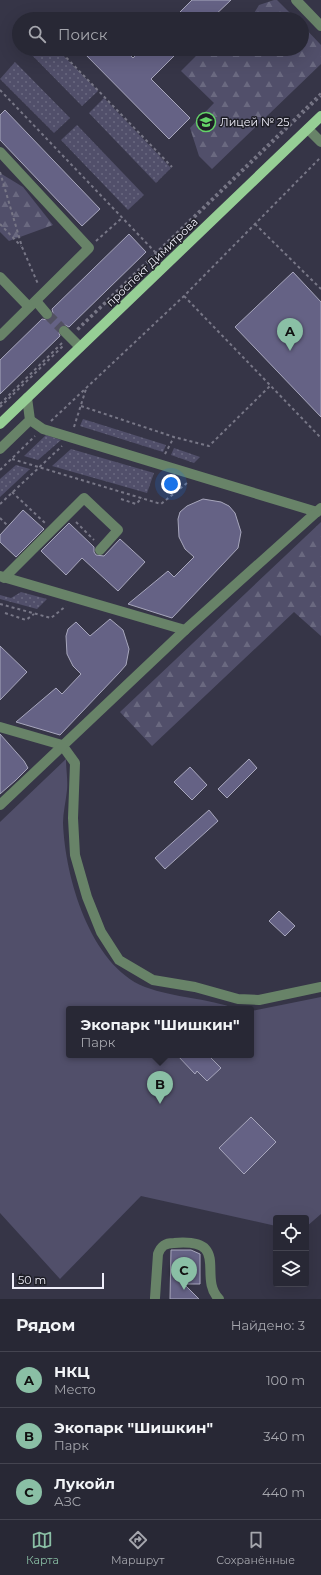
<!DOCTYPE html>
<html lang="ru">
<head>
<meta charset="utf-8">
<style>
  :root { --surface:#282835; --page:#343441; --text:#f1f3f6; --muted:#a5a6ad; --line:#444450; --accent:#8abfa5 }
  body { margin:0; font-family:Montserrat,sans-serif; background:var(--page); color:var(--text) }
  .controls { position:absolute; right:12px; bottom:12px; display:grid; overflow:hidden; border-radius:4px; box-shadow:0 4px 16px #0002 }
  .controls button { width:36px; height:36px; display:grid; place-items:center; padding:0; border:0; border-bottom:1px solid var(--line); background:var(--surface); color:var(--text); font:20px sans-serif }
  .scale { position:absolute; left:12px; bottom:10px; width:92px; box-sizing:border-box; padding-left:4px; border:2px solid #efeefa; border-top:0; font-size:11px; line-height:14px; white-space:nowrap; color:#efeefa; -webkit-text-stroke:3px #1e1e26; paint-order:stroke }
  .you { position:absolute; left:171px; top:484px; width:14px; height:14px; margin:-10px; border:3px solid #fff; border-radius:50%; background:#1a73e8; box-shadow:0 0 0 6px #1a73e833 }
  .badge { display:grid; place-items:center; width:26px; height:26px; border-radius:50%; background:var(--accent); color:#111; font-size:13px; font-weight:700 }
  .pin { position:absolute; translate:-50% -33px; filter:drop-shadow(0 1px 2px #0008) }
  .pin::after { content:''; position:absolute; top:21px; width:14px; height:12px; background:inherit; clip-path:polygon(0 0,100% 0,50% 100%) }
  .popup { position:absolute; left:66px; top:1006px; width:188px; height:52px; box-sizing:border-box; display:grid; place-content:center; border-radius:4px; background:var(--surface); filter:drop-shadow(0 1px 3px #0005); font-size:13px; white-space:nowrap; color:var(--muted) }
  .popup b { font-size:15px; color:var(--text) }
  .popup::after { content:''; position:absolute; left:50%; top:100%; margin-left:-8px; border:8px solid transparent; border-top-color:var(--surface) }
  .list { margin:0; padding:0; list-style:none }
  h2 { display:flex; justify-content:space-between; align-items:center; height:52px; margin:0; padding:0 16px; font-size:17px }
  h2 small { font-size:13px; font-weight:400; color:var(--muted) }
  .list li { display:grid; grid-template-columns:26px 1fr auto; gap:12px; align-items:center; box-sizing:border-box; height:56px; padding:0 16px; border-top:1px solid var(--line) }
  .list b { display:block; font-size:15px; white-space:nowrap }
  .list p { margin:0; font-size:13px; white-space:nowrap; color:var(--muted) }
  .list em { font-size:13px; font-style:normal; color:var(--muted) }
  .icon { flex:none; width:22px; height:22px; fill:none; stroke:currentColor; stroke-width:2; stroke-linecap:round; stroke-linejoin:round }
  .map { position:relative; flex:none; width:321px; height:1299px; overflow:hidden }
  .search { position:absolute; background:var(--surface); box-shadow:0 4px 16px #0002; left:12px; right:12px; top:12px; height:44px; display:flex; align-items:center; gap:10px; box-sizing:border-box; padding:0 14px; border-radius:22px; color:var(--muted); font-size:15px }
  .sheet { height:220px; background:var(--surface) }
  nav { display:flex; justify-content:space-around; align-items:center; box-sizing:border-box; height:56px; border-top:1px solid var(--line); background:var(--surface); font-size:11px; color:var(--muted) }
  nav a { display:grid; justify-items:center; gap:2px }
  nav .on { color:var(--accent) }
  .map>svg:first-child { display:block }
  .grass { fill:url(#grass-dots) }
  .forest { fill:url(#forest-firs) }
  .green { fill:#514f6a }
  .building { fill:#656285; stroke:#a8a7bd }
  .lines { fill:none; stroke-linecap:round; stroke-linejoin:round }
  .minor-tunnel { stroke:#525162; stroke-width:10; stroke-dasharray:10 5; stroke-linecap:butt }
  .path { stroke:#787787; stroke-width:2; stroke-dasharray:3 3; stroke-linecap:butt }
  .minor { stroke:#688368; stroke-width:10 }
  .major { stroke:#96ce95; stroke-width:10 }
  .labels { text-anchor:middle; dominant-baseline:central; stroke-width:3; stroke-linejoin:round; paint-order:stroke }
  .poi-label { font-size:11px; fill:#efeefa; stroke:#1e1e26; text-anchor:start }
  .street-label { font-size:11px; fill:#efeefa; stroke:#1e1e26 }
</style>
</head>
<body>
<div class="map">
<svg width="321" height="1299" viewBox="0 0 321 1299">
  <defs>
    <pattern id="grass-dots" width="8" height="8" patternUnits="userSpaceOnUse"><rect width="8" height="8" fill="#514f6a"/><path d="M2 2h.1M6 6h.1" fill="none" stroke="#6a6980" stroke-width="1.8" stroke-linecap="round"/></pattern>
    <pattern id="forest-firs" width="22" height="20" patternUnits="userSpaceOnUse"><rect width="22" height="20" fill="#514f6a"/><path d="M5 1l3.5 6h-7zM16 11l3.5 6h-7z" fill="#6a6980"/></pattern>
  </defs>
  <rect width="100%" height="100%" fill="#363547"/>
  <!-- grass -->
  <g class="grass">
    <polygon points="29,49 57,49 98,91 82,106 27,50"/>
    <polygon points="15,62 70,118 54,133 0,79"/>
    <polygon points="104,98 171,168 156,183 89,113"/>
    <polygon points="77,125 144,195 128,210 61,140"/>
    <polygon points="83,419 166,445 163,452 80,426"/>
    <polygon points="46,435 61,440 38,460 24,456"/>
    <polygon points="174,448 200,457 194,463 171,455"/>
    <polygon points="71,449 154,473 147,493 52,466"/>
    <polygon points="16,465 30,469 0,497 0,479"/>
    <polygon points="21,592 47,599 37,609 0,599 0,595 11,598"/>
  </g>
  <!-- forest -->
  <g class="forest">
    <polygon points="274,0 277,0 296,19 232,19 251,18 259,5"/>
    <polygon points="302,25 321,45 321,64 212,169 199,156 190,128 214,103 181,71 203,49 302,49"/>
    <polygon points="0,173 23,187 53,225 9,241 0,232"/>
    <polygon points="321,522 321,636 294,612 152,746 120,712"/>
  </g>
  <!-- green -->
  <path class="green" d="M66,759c0,10 2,21 1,31 -1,11 -4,22 -4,33 2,54 27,142 82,164 30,11 62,11 92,22h-168v46h182v-44l70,-14v217l-15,13v-9h-30v8l-135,-30 -81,83 -60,-66v-391z"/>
  <!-- building -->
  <g class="building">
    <polygon points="192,0 231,0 211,19 173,19"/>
    <polygon points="80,49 124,49 133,58 142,49 181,49 151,79 190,118 169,139"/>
    <polygon points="5,110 100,209 82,226 0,140 0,115"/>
    <polygon points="129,234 146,252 69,327 65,325 60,326 58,330 60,336 0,394 0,360 42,319 48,320 51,319 53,313 52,309"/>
    <polygon points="293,272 321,302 321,417 235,327"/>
    <polygon points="203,499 221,502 229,506 235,513 241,532 238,548 172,618 128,604 168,571 174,577 194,557 185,549 179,537 178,519 180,512 187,506"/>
    <polygon points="23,510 44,529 16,557 0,542 0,535"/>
    <polygon points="69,523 94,547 94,552 96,555 104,556 120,539 145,562 118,591 82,558 66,575 41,551"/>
    <polygon points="110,619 123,630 129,649 126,665 119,673 60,735 16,722 56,688 62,694 81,674 73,666 67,654 66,636 68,629 76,622 90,636"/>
    <polygon points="0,646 27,672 0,700"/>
    <polygon points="0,734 24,761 28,768 16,780 0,794"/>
    <polygon points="249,759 257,768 227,798 218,789"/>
    <polygon points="190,767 207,785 192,800 174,782"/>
    <polygon points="209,810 218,821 165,869 155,858"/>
    <polygon points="279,911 295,926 285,936 269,921"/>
    <polygon points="177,1055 208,1055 221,1068 207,1081 197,1071 195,1074"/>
    <polygon points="251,1117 276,1142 244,1174 219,1148"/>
    <polygon points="171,1250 191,1250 200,1254 200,1284 184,1284 199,1299 170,1299"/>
  </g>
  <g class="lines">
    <!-- minor-tunnel -->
    <polyline class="minor-tunnel" points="47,314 64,331"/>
    <!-- path -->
    <g class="path">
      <polyline points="58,49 172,167"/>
      <polyline points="0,90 156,253"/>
      <polyline points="0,172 22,247 38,284"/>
      <polyline points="0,224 21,246"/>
      <polyline points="255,224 321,289"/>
      <polyline points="96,241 122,218"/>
      <polyline points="184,296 321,438"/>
      <polyline points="77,329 321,93"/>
      <polyline points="78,330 321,96"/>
      <polyline points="0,404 62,343"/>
      <polyline points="81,406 174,437 209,446 270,386"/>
      <polyline points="0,407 64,345"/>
      <polyline points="51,421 184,296 321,157"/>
      <polyline points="74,427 86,389"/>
      <polyline points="165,454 174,437"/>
      <polyline points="12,459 161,504 187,483"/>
      <polyline points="0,470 35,436"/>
      <polyline points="12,492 45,523"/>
      <polyline points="121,499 136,504 142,498"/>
      <polyline points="0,504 62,446"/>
      <polyline points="0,518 8,526"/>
      <polyline points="76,522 94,540"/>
      <polyline points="0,604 51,618 66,606"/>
      <polyline points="5,613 26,620 34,614"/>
    </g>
    <!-- minor -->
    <g class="minor">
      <polyline points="296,0 321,26"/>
      <polyline points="308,129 321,142"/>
      <polyline points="0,152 89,248 0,336"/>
      <polyline points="0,277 29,307"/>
      <polyline points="36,301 47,314"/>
      <polyline points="64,331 80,347"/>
      <polyline points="30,420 43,429 317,512"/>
      <polyline points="0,449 30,420 27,398"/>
      <polyline points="0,576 185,630"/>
      <polyline points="4,578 84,498 118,530 100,550"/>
      <polyline points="0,727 62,745 75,763 73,818 75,855 87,897 101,932 119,960 153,980 195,987 238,999 259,1000 321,987"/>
      <polyline points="0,805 185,630 321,508"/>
      <path d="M155,1298l3,-44c3,-8 7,-11 16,-11 58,-5 23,34 45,56"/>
    </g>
    <!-- major -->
    <polyline class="major" points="0,424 321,116"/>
  </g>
  <!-- icons -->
  <defs>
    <symbol id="school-ring" viewBox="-11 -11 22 22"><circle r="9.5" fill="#1e1e26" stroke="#64d468" stroke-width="1.5"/><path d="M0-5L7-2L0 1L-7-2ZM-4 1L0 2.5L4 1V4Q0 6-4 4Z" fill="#64d468"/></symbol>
  </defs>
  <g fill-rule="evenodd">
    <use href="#school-ring" x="195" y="111" width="22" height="22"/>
  </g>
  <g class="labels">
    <!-- poi labels -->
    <g class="poi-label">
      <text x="220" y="122">Лицей № 25</text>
    </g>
    <!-- street labels -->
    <g class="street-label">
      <text transform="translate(152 262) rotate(-44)">проспект Димитрова</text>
    </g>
  </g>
</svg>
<div class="controls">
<button><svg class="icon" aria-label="locate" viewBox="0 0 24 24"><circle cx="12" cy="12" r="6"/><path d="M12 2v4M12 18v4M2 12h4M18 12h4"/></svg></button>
<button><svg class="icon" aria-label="layers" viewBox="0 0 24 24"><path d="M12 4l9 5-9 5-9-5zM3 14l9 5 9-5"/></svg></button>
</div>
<div class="scale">50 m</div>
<div class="you"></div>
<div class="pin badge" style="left:290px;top:351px">A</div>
<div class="pin badge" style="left:160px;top:1104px">B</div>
<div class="popup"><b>Экопарк &quot;Шишкин&quot;</b>Парк</div>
<div class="pin badge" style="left:184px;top:1290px">C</div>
<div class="search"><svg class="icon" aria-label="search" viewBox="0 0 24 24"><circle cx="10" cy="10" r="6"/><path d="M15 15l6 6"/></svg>Поиск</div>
</div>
<section class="sheet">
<h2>Рядом<small>Найдено: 3</small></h2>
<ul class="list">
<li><span class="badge">A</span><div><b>НКЦ</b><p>Место</p></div><em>100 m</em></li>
<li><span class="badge">B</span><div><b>Экопарк &quot;Шишкин&quot;</b><p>Парк</p></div><em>340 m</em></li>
<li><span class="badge">C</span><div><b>Лукойл</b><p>АЗС</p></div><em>440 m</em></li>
</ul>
</section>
<nav>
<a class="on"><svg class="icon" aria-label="map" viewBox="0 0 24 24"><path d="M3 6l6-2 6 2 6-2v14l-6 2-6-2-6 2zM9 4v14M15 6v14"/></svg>Карта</a>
<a><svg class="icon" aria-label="directions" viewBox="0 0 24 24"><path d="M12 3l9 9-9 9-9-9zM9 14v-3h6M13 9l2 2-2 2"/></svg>Маршрут</a>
<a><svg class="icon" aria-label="saved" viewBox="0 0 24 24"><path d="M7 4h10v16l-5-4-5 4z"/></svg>Сохранённые</a>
</nav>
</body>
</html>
